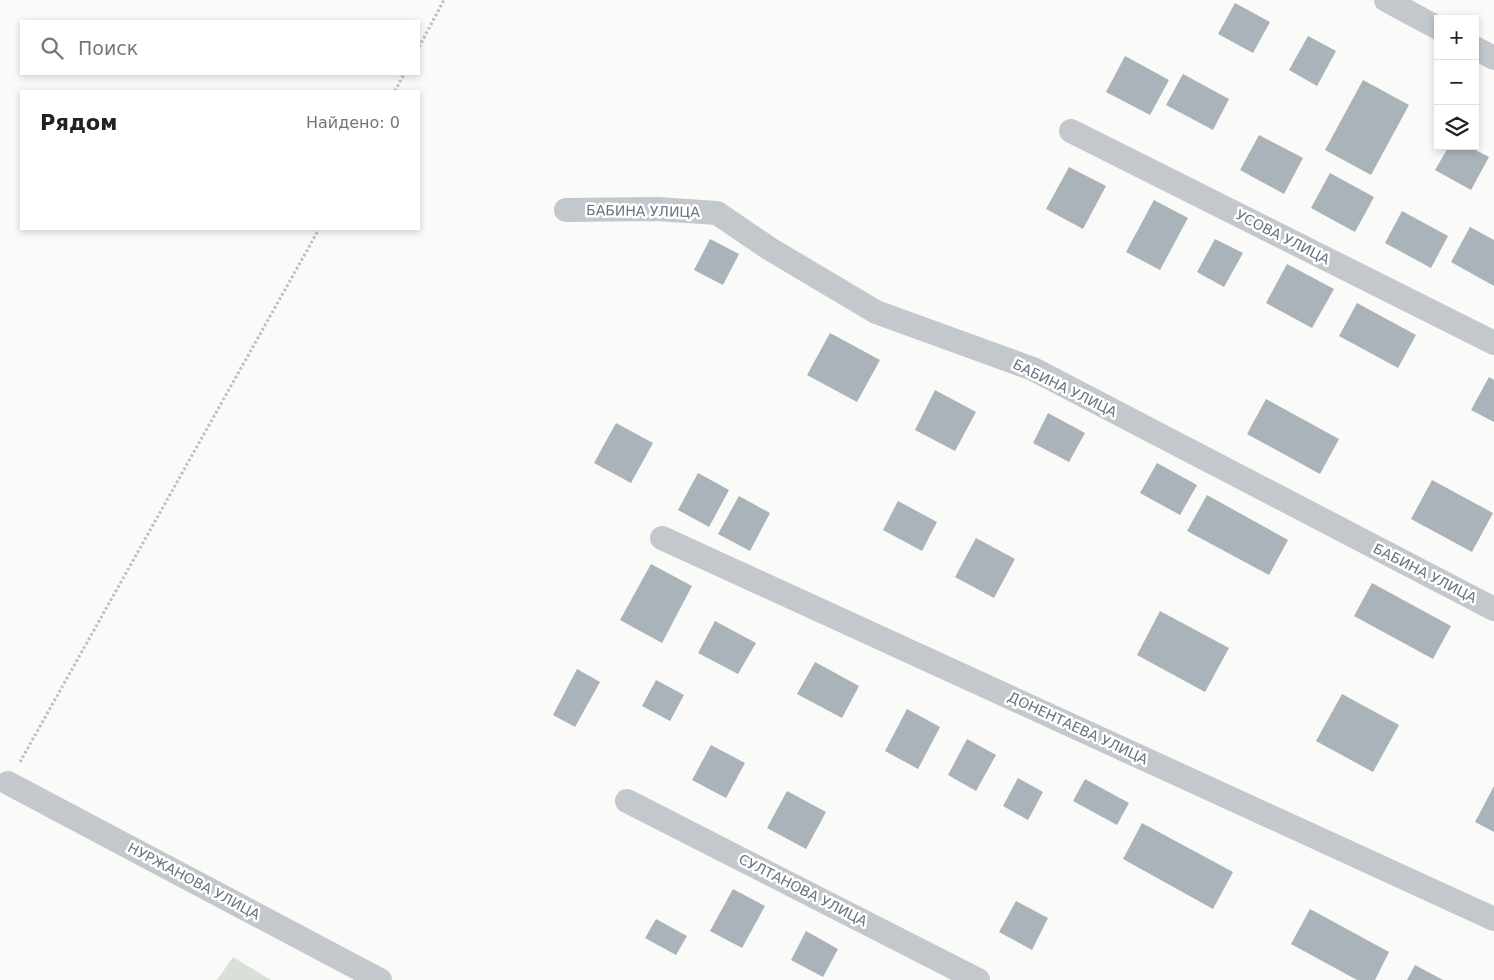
<!DOCTYPE html>
<html lang="ru">
<head>
<meta charset="utf-8">
<style>
  :root { --surface:#fff; --page:#f6f6f6; --text:#222; --muted:#767676; --line:#e0e0e0 }
  body { margin:0; font-family:"DejaVu Sans",sans-serif; background:var(--page); color:var(--text) }
  .controls { position:absolute; right:15px; top:15px; display:grid; overflow:hidden; border-radius:0px; box-shadow:0 2px 8px #0003 }
  .controls button { width:45px; height:45px; display:grid; place-items:center; padding:0; border:0; border-bottom:1px solid var(--line); background:var(--surface); color:var(--text); font:25px sans-serif }
  .list { margin:0; padding:0; list-style:none }
  h2 { display:flex; justify-content:space-between; align-items:center; height:65px; margin:0; padding:0 20px; font-size:21px }
  h2 small { font-size:16px; font-weight:400; color:var(--muted) }
  .icon { flex:none; width:28px; height:28px; fill:none; stroke:currentColor; stroke-width:2; stroke-linecap:round; stroke-linejoin:round }
  .map { position:relative; flex:none; width:1494px; height:980px; overflow:hidden }
  .search { position:absolute; background:var(--surface); box-shadow:0 2px 8px #0003; left:20px; top:20px; width:400px; height:55px; display:flex; align-items:center; gap:12px; box-sizing:border-box; padding:0 18px; border-radius:0px; color:var(--muted); font-size:19px }
  .panel { position:absolute; background:var(--surface); box-shadow:0 2px 8px #0003; left:20px; top:90px; width:400px; height:140px; border-radius:0px }
  .map>svg:first-child { display:block }
  .green { fill:#dadfd7 }
  .building { fill:#aab3b9 }
  .lines { fill:none; stroke-linecap:round; stroke-linejoin:round }
  .path { stroke:#bbbfc2; stroke-width:3; stroke-dasharray:2.5 2.5; stroke-linecap:butt }
  .minor { stroke:#c3c8cc; stroke-width:24 }
  .labels { text-anchor:middle; dominant-baseline:central; stroke-width:5; stroke-linejoin:round; paint-order:stroke }
  .street-label { font-size:14px; fill:#657683; stroke:#fff }
</style>
</head>
<body>
<div class="map">
<svg width="1494" height="980" viewBox="0 0 1494 980">
  <rect width="100%" height="100%" fill="#fafaf8"/>
  <!-- green -->
  <polygon class="green" points="233,957 271,980 217,980"/>
  <!-- building -->
  <g class="building">
    <polygon points="1235,3 1270,22 1253,53 1218,34"/>
    <polygon points="1308,36 1336,51 1317,86 1289,70"/>
    <polygon points="1125,56 1169,80 1150,115 1106,92"/>
    <polygon points="1183,74 1229,99 1213,130 1166,105"/>
    <polygon points="1363,80 1409,105 1371,175 1325,150"/>
    <polygon points="1259,135 1303,158 1284,194 1240,170"/>
    <polygon points="1449,146 1468,146 1489,157 1471,190 1435,170"/>
    <polygon points="1069,167 1106,186 1083,229 1046,209"/>
    <polygon points="1330,173 1374,197 1355,232 1311,208"/>
    <polygon points="1154,200 1188,218 1160,270 1126,252"/>
    <polygon points="1402,211 1448,236 1431,268 1385,243"/>
    <polygon points="1470,227 1494,240 1494,286 1451,262"/>
    <polygon points="710,239 739,254 723,285 694,270"/>
    <polygon points="1215,239 1243,253 1224,287 1197,272"/>
    <polygon points="1287,264 1334,289 1312,328 1266,303"/>
    <polygon points="1357,303 1416,335 1398,368 1339,336"/>
    <polygon points="830,333 880,360 857,402 807,375"/>
    <polygon points="1489,377 1494,380 1494,422 1471,410"/>
    <polygon points="935,390 976,412 955,451 915,430"/>
    <polygon points="1266,399 1339,439 1320,474 1247,434"/>
    <polygon points="1048,413 1085,433 1069,462 1033,443"/>
    <polygon points="616,423 653,443 631,483 594,463"/>
    <polygon points="1157,463 1197,485 1180,515 1140,493"/>
    <polygon points="698,473 729,490 709,527 678,510"/>
    <polygon points="1432,480 1493,513 1472,552 1411,519"/>
    <polygon points="1207,495 1288,540 1269,575 1187,531"/>
    <polygon points="739,496 770,513 750,551 718,534"/>
    <polygon points="898,501 937,522 922,551 883,530"/>
    <polygon points="976,538 1015,559 994,598 955,577"/>
    <polygon points="651,564 692,586 662,643 620,620"/>
    <polygon points="1372,583 1451,626 1433,659 1354,616"/>
    <polygon points="1160,611 1229,648 1205,692 1137,655"/>
    <polygon points="715,621 756,643 738,674 698,653"/>
    <polygon points="815,662 859,686 842,718 797,694"/>
    <polygon points="577,669 600,682 575,727 553,715"/>
    <polygon points="656,680 684,695 670,721 642,706"/>
    <polygon points="1342,694 1399,725 1373,772 1316,741"/>
    <polygon points="907,709 940,727 918,769 885,751"/>
    <polygon points="967,739 996,755 976,791 948,775"/>
    <polygon points="711,745 745,763 726,798 692,780"/>
    <polygon points="1018,778 1043,792 1028,820 1003,806"/>
    <polygon points="1085,779 1129,803 1117,825 1073,801"/>
    <polygon points="1494,786 1494,832 1475,822"/>
    <polygon points="787,791 826,812 806,849 767,828"/>
    <polygon points="1142,823 1233,872 1213,909 1123,859"/>
    <polygon points="733,889 765,906 742,948 710,931"/>
    <polygon points="1016,901 1048,918 1032,950 999,932"/>
    <polygon points="1310,909 1389,952 1375,980 1357,980 1291,944"/>
    <polygon points="656,919 687,936 676,955 645,938"/>
    <polygon points="806,931 838,949 823,977 791,960"/>
    <polygon points="1415,965 1443,980 1407,980"/>
  </g>
  <g class="lines">
    <!-- path -->
    <g class="path">
      <polyline points="419,47 444,0"/>
      <polyline points="395,91 404,74"/>
      <polyline points="20,762 319,229"/>
    </g>
    <!-- minor -->
    <g class="minor">
      <polyline points="1386,0 1438,28"/>
      <polyline points="1475,48 1494,58"/>
      <polyline points="1071,131 1494,343"/>
      <polyline points="566,210 657,209 717,213 770,249 876,312 1033,369 1494,609"/>
      <polyline points="662,538 1494,919"/>
      <polyline points="8,783 380,980"/>
      <polyline points="627,801 978,980"/>
    </g>
  </g>
  <g class="labels">
    <!-- street labels -->
    <g class="street-label">
      <text transform="translate(643 211) rotate(1)">БАБИНА УЛИЦА</text>
      <text transform="translate(1283 237) rotate(27)">УСОВА УЛИЦА</text>
      <text transform="translate(1065 388) rotate(26)">БАБИНА УЛИЦА</text>
      <text transform="translate(1425 573) rotate(27)">БАБИНА УЛИЦА</text>
      <text transform="translate(1078 728) rotate(25)">ДОНЕНТАЕВА УЛИЦА</text>
      <text transform="translate(194 881) rotate(28)">НУРЖАНОВА УЛИЦА</text>
      <text transform="translate(803 890) rotate(27)">СУЛТАНОВА УЛИЦА</text>
    </g>
  </g>
</svg>
<div class="controls">
<button>+</button>
<button>−</button>
<button><svg class="icon" aria-label="layers" viewBox="0 0 24 24"><path d="M12 4l9 5-9 5-9-5zM3 14l9 5 9-5"/></svg></button>
</div>
<div class="search"><svg class="icon" aria-label="search" viewBox="0 0 24 24"><circle cx="10" cy="10" r="6"/><path d="M15 15l6 6"/></svg>Поиск</div>
<section class="panel">
<h2>Рядом<small>Найдено: 0</small></h2>
<ul class="list">
</ul>
</section>
</div>
</body>
</html>
